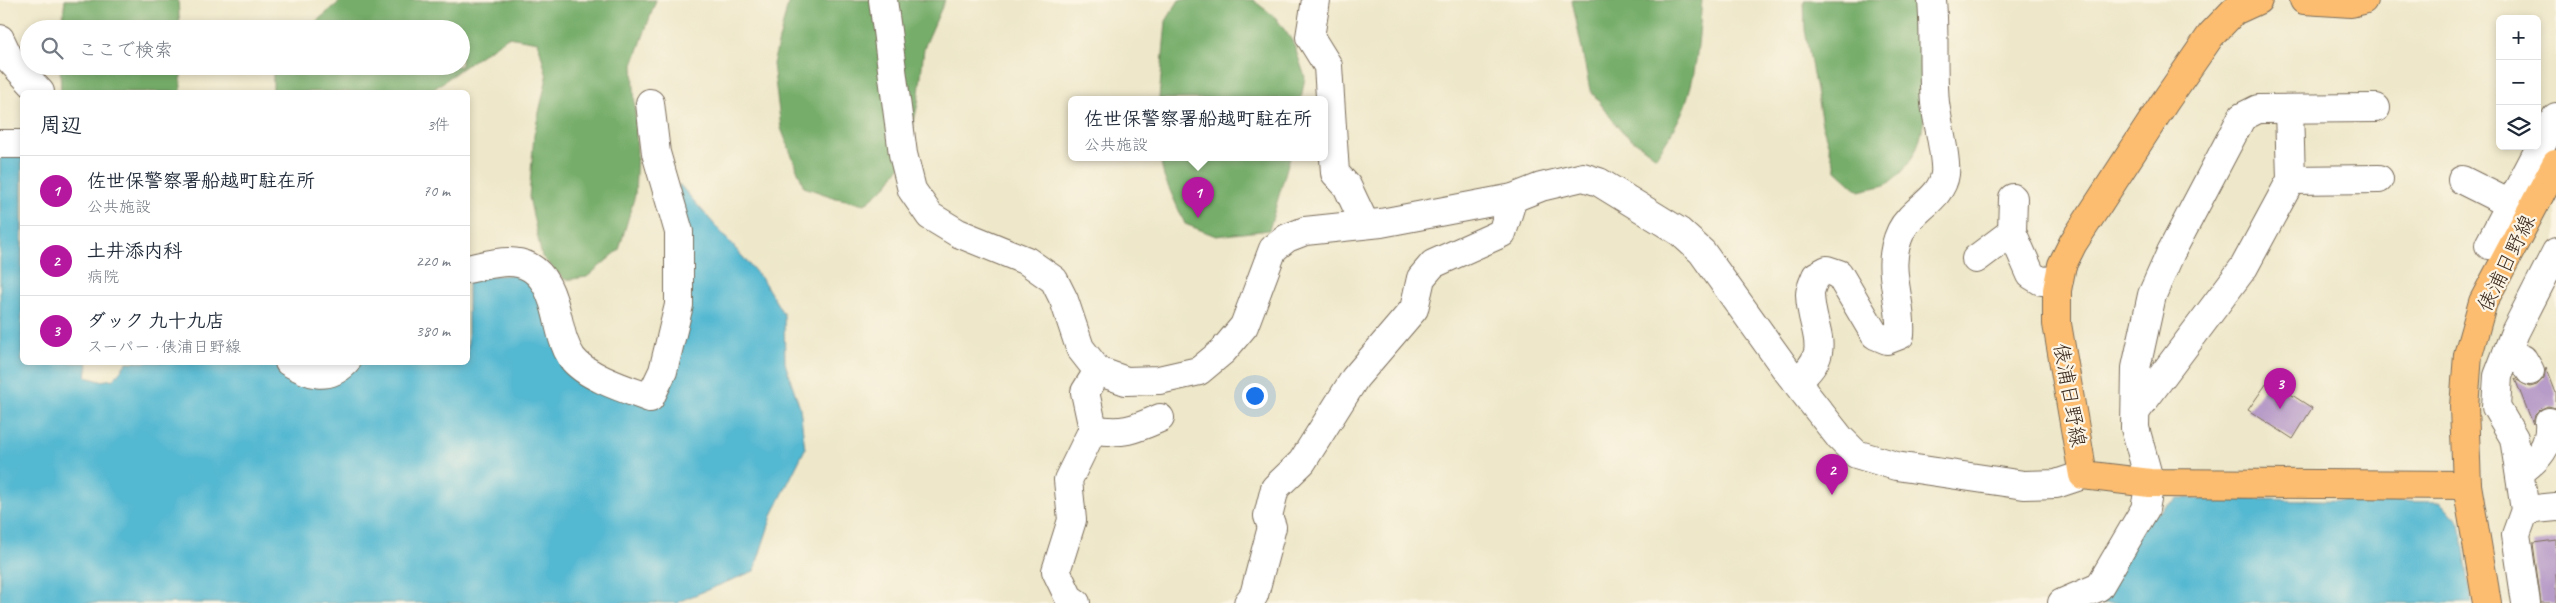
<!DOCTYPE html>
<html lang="ja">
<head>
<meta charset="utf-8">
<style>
  :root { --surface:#fff; --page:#f6f6f7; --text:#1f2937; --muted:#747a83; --line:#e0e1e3; --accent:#b5179e }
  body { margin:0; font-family:Caveat,"Klee One",sans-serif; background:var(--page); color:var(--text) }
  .controls { position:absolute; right:15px; top:15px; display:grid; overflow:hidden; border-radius:8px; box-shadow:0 2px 8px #0003 }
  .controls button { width:45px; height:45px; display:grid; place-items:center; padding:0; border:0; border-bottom:1px solid var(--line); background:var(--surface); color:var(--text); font:25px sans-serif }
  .you { position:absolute; left:1254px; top:395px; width:18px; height:18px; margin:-12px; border:4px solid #fff; border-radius:50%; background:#1a73e8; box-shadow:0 0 0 8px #1a73e833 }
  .badge { display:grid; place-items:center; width:32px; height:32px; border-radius:50%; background:var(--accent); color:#fff; font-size:16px; font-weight:700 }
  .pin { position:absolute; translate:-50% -41px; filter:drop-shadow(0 1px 2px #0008) }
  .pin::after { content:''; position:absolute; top:26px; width:18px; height:15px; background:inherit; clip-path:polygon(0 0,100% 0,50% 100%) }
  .popup { position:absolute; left:1068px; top:96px; width:260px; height:65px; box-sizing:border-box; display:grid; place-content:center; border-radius:8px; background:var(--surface); filter:drop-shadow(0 1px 4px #0005); font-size:16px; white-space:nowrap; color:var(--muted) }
  .popup b { font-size:19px; color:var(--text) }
  .popup::after { content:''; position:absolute; left:50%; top:100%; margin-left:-10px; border:10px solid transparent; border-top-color:var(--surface) }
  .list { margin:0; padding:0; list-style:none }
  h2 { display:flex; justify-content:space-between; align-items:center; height:65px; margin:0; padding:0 20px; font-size:21px }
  h2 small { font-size:16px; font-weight:400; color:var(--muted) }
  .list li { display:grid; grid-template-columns:32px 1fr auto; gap:15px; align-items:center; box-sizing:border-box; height:70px; padding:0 20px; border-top:1px solid var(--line) }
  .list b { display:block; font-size:19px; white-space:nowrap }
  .list p { margin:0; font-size:16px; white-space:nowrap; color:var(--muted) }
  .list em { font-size:16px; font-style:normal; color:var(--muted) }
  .icon { flex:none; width:28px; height:28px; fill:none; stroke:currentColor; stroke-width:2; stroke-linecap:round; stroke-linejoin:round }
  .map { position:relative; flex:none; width:2556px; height:603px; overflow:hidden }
  .search { position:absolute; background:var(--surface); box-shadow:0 2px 8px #0003; left:20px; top:20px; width:450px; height:55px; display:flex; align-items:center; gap:12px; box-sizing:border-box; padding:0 18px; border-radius:28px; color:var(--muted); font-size:19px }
  .panel { position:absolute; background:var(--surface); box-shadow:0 2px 8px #0003; left:20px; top:90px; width:450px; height:275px; border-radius:8px }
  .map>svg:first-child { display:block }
  .forest { fill:#76ad6b; stroke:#586c44 }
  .water { fill:#53b8d1; stroke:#477178 }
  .building { fill:#b79bc8 }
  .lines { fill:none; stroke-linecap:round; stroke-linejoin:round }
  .minor-casing { stroke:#7a6c5a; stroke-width:30 }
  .major-casing { stroke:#7a6c5a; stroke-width:30 }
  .minor { stroke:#fff; stroke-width:28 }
  .major { stroke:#fcbd6f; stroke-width:28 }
  .labels { text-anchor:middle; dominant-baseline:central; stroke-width:4.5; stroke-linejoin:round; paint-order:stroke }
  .street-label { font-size:21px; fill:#3b2a1e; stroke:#fcf5e5 }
</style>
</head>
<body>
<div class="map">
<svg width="2556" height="603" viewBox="0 0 2556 603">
  <rect width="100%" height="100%" fill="#fcf5e5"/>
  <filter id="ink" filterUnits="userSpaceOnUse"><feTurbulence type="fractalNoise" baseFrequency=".02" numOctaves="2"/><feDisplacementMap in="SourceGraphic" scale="10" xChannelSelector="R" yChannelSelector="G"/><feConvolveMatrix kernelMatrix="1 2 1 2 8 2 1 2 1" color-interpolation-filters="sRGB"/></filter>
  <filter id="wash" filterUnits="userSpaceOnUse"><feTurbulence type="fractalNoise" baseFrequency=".0096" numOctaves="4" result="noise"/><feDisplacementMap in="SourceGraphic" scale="20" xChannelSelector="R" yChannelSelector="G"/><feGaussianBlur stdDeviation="1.12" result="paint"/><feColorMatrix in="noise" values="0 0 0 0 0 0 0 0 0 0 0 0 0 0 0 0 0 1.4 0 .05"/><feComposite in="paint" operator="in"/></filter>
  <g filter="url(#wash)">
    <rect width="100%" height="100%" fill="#eee7c9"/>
    <!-- forest -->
    <g class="forest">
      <polygon points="65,0 178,0 180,29 61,29"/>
      <polygon points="342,0 656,0 633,65 637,152 635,195 619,250 587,277 565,280 542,257 529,197 534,135 547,77 538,42 508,37 459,70 430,92 273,92 273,72 276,66 461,66 461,29 307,29"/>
      <polygon points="789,0 945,0 924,48 918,103 906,158 888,184 865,204 836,198 804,187 781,128 773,64"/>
      <polygon points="1179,0 1253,0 1276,18 1293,42 1305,77 1301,99 1159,99 1166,21"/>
      <path d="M1572,0h130c-3,32 -4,65 -14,96 -6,22 -20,42 -32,61l-35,-26 -31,-41z"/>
      <path d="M1804,0h116c3,55 22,143 -28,181 -7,6 -23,7 -33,10l-23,-21 -14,-46 -17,-94z"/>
      <polygon points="60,66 181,66 181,92 61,92"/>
      <polygon points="1160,157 1290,157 1269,230 1216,236 1185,224 1164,177"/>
    </g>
    <!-- water -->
    <g class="water">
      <polygon points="0,149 22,151 22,362 88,363 86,377 100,381 114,379 127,362 275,363 297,377 356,363 468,362 468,277 531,274 557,347 652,405 671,369 679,184 762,279 784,315 785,363 800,408 805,449 773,513 754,571 680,601 679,603 0,603"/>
      <polygon points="2178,498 2441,502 2460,523 2472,603 2081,603 2152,517"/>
    </g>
    <g id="blocks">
      <!-- building -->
      <g class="building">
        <polygon points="2546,367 2556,393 2556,408 2548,406 2541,409 2535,415 2533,424 2515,379 2530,387 2537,385 2544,378"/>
        <polygon points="2269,380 2312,408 2293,439 2248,410"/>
        <polygon points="2556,540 2556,603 2541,603 2533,543"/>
      </g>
    </g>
  </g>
  <g filter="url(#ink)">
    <use href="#blocks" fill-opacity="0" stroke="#7a6c5a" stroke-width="1"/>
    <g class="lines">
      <defs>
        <g id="minor">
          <polyline points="883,0 903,154 912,190 930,216 958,233 1027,261 1054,280 1064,300 1080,348 1098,371 1126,381 1159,380 1199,371 1223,351 1244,326 1273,249 1287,238 1305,231 1381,223 1513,198 1541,187 1583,177 1599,182 1680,232 1702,252 1788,372 1840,438 1856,454 1896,466 2024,485 2056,484 2083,475"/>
          <polyline points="1316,0 1310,37 1328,66 1335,173 1347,186 1365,224"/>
          <polyline points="0,39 10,60 40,92"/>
          <polyline points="0,144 22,144"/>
          <polyline points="2291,180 2379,179"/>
          <polyline points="2462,180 2510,204"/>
          <polyline points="2013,198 2012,232 2031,275 2041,281 2059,280"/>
          <polyline points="2489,245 2556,117"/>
          <polyline points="1976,259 2012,232"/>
          <path d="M468,269c40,-10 70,-16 85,32 7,20 7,39 19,57 14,19 56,32 78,40l13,-27 16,-66v-73l-23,-79 -6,-50"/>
          <polyline points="2507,353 2523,359 2530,371"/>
          <path d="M289,362c20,12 38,19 57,0"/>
          <path d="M1796,382c40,-32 15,-48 14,-88 0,-5 4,-13 6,-18l11,-6 12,4 36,61 12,5 13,-5c3,-37 -17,-66 1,-104 10,-21 41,-32 44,-57 2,-15 -8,-54 -10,-71 -3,-34 0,-69 -3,-103"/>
          <polyline points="2136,411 2244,267 2291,180 2289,109"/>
          <path d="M1093,429c29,6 42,0 67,-11"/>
          <path d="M2520,472c18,-13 31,-26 29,-50"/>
          <polyline points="2525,510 2556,507"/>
          <polyline points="1076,603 1069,598 1056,571 1072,520 1068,480 1093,429 1085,392 1098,371"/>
          <polyline points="1248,603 1254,595 1272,527 1268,516 1275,488 1302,462 1355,378 1414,309 1421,278 1433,264 1502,233 1513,198"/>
          <polyline points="2062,603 2099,587 2145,509 2150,483 2135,428 2136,368 2152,295 2171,252 2242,117 2258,109 2376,108"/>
          <polyline points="2526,603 2516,535 2525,510 2514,438 2496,407 2498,376 2515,332 2556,252"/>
        </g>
        <g id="major">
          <polyline points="2258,0 2234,11 2211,35 2164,103 2073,243 2062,265 2057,290 2057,324 2083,475 2150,483 2467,485"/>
          <polyline points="2304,0 2351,3 2363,0"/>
          <polyline points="2487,603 2467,485 2464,407 2468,355 2483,302 2556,164"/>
        </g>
      </defs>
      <!-- minor casing -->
      <use href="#minor" class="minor-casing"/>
      <!-- major casing -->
      <use href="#major" class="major-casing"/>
      <!-- minor -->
      <use href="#minor" class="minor"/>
      <!-- major -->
      <use href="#major" class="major"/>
    </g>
  </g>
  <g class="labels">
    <!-- street labels -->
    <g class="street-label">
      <text transform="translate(2506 263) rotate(-64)">俵浦日野線</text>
      <text transform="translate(2070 395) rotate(80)">俵浦日野線</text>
    </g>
  </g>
</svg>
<div class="controls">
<button>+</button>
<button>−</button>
<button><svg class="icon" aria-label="layers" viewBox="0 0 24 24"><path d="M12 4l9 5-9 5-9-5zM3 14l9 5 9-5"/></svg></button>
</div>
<div class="you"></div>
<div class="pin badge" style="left:1198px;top:218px">1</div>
<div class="popup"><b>佐世保警察署船越町駐在所</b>公共施設</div>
<div class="pin badge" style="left:1832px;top:495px">2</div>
<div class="pin badge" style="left:2280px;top:409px">3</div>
<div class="search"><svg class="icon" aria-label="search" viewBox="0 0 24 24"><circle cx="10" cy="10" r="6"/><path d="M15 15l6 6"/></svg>ここで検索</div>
<section class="panel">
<h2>周辺<small>3件</small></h2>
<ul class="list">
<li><span class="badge">1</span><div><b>佐世保警察署船越町駐在所</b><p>公共施設</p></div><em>70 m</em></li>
<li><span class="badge">2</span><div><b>土井添内科</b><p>病院</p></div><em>220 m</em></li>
<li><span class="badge">3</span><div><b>ダック 九十九店</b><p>スーパー · 俵浦日野線</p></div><em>380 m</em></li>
</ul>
</section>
</div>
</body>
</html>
